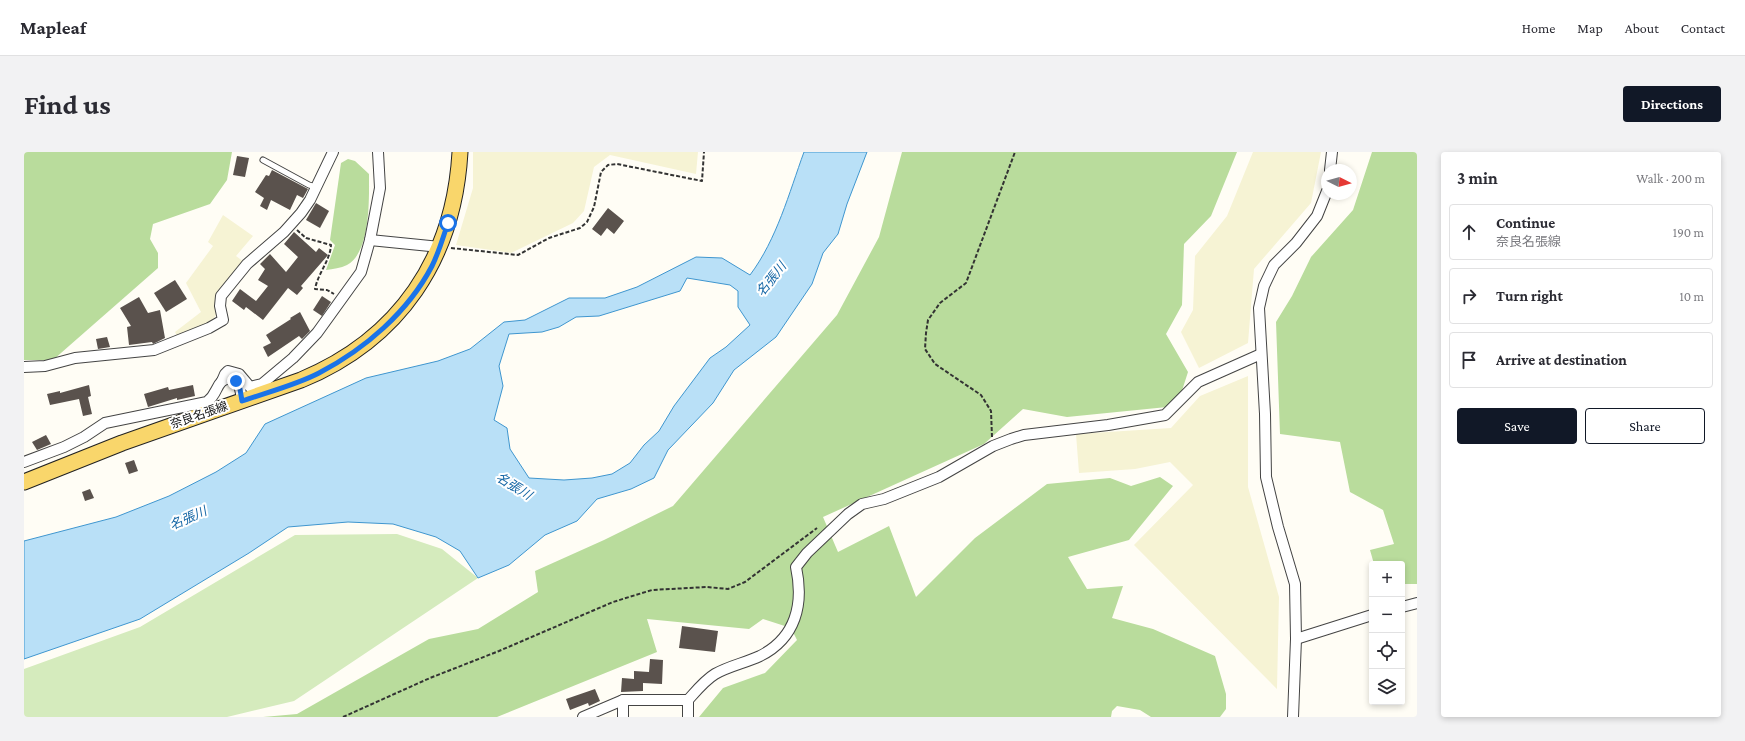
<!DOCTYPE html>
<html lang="en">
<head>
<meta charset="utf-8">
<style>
  :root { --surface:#fff; --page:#f2f2f3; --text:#2b2b33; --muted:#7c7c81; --line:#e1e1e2; --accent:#111827 }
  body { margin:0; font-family:"Crimson Pro","Noto Sans JP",serif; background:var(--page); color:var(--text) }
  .controls { position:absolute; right:12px; bottom:12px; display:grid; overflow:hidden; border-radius:4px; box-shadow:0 2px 6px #0003 }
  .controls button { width:36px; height:36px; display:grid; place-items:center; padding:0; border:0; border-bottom:1px solid var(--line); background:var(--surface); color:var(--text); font:20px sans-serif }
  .compass { position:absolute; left:1297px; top:12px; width:36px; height:36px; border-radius:50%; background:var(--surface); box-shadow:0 2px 6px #0003; rotate:96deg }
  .stop { position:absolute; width:12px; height:12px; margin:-9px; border:3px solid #1a73e8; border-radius:50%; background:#fff }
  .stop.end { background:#1a73e8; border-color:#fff; box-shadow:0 1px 4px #0008 }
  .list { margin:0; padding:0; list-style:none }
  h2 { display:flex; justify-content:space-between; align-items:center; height:52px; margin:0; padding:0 16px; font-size:17px }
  h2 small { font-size:13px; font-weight:400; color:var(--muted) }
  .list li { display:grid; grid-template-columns:26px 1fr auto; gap:12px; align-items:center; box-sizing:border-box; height:56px; margin:0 8px 8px; padding:0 8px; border:1px solid var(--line); border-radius:4px }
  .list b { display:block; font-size:15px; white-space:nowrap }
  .list p { margin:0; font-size:13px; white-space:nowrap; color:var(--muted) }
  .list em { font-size:13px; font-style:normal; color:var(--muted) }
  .actions { display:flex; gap:8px; padding:12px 16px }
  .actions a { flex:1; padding:9px 0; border:1px solid var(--accent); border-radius:4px; text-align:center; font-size:14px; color:var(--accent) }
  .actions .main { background:var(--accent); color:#fff }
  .icon { flex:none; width:22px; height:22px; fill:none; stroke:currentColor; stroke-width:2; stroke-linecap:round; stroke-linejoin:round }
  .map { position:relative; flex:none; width:1393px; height:565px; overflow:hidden; border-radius:4px }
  header { display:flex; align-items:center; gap:24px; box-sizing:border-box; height:56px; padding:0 20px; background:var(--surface); border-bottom:1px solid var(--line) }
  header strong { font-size:19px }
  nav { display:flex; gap:22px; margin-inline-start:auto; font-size:14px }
  .intro { display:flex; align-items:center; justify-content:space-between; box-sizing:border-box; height:96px; padding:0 24px }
  h1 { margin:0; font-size:28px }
  .button { padding:10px 18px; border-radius:4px; background:var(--accent); color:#fff; font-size:14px; font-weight:700 }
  main { display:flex; gap:24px; padding:0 24px }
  aside { flex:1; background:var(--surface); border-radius:4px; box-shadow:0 2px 6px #0003 }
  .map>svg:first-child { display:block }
  .farmland { fill:#f6f3d4 }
  .green { fill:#d5ebbd }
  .forest { fill:#b9dc9c }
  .water { fill:#b9e0f7; stroke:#3f96cf; fill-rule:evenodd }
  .building { fill:#5a524d }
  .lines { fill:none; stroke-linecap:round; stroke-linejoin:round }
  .lane-casing { stroke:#444; stroke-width:7 }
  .street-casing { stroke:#444; stroke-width:12 }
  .primary-casing { stroke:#222; stroke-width:17 }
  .path { stroke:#333; stroke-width:2; stroke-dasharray:4 2; stroke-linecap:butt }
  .lane { stroke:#fff; stroke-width:5 }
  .street { stroke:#fff; stroke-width:10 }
  .primary { stroke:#f9d66b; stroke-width:15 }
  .route { stroke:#1a73e8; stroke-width:5 }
  .labels { text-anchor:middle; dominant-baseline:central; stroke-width:4; stroke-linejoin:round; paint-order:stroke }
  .street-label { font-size:12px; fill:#111; stroke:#fff }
  .water-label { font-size:13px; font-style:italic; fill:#1768a6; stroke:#fff }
</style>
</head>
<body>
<header>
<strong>Mapleaf</strong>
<nav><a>Home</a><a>Map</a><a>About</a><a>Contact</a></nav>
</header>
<div class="intro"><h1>Find us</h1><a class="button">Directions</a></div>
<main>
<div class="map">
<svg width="1393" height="565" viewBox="0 0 1393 565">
  <rect width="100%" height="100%" fill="#fffdf5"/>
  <!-- farmland -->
  <g class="farmland">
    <polygon points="449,0 674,0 672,22 586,3 570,15 560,59 549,71 487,101 432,93 449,36"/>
    <polygon points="1229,0 1297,0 1287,51 1230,117 1224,191 1175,216 1157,180 1169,158 1171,104 1203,64"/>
    <polygon points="199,63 229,84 212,104 220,110 188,170 154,186 151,180 177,160 162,131 189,94 184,90"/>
    <polygon points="1224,224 1224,335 1255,445 1253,537 1110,393 1169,333 1146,310 1111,317 1055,321 1052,282 1147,276 1176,244"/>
  </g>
  <!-- green -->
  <polygon class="green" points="373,382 418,397 454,426 270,549 203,565 0,565 0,517 116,475 271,383"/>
  <!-- forest -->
  <g class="forest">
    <polygon points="0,0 208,0 203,28 186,52 129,72 126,87 134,101 134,116 29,208 0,208"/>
    <polygon points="878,0 1213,0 1187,64 1160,92 1158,153 1142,182 1164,220 1153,254 1043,265 999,257 960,292 799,365 814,400 865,374 892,445 951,386 1023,332 1086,326 1107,334 1136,325 1149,334 1105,388 1044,405 1063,437 1099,434 1088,466 1129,477 1191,504 1202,542 1202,557 1196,565 1127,565 1116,558 1093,554 1088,559 1087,565 675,565 699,536 741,521 773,488 767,476 739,467 725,477 623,467 633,500 473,565 239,565 273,562 405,487 454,477 514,440 511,419 580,388 649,354 813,163 855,85"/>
    <polygon points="1348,0 1393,0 1393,432 1378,432 1378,412 1350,412 1346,398 1370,392 1359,358 1326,340 1316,290 1256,282 1252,170 1268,144 1287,105 1329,58"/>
    <path d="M324,7l7,2 14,13c0,24 2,78 -22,91 -6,3 -14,4 -21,5l9,-25 -5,-5 11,-77z"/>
  </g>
  <!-- water -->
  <path class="water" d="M780,0h63l-20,52 -9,30 -15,19 -11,31 -36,53 -42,33 -21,33 -45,47 -14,28 -23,11 -34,10 -20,22 -32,14 -36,30 -31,13 -18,-27 -24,-14 -43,-13 -45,-2 -60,5 -39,26 -109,66 -116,40v-118l92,-24 53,-21 47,-24 30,-19 19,-29 101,-46 72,-17 32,-12 34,-27 21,-2 44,-22h36l32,-11 59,-30 26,1 28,17c27,-36 39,-82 54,-123zM663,126l43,7 8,6v16l12,18 -24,22 -16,11 -36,48 -15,25 -15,14 -14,18 -18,11 -20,4 -28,2 -35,-2 -19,-29 -3,-21 -13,-8 9,-34 -4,-20 10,-32 33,-2 17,-5 17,-10 23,-1 81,-25z"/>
  <!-- building -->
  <g class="building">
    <polygon points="213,4 225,6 221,25 209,23"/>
    <polygon points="248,18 284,37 279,46 273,43 266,58 247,48 243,58 236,54 240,46 231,40 242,23 245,24"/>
    <polygon points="292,51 305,59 296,76 282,68"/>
    <polygon points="584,56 600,69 590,82 583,76 577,84 568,77"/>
    <polygon points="270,80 292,100 295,96 304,103 277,134 279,136 273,143 264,136 239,168 222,155 220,158 208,149 216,137 232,149 244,134 234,128 241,117 236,112 246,102 262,120 274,105 260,92"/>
    <polygon points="151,128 163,147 142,160 130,141"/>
    <polygon points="298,144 307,150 298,164 289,158"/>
    <polygon points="115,145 124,161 136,158 141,186 129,192 128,190 105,193 103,175 107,174 96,156"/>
    <polygon points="276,160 286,179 278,187 275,184 244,205 239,195 247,191 242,183 267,167 266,166"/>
    <polygon points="83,185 86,195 74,197 72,187"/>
    <polygon points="65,233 67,244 64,245 68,262 59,264 55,247 26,253 23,242 36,239 36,241"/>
    <polygon points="169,233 171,244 153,248 153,246 124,255 120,242 144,235 145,238"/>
    <polygon points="22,283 27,292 13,298 8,290"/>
    <polygon points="110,308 114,319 105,322 101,311"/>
    <polygon points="66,337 70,346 61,349 58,340"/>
    <polygon points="658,474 694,479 691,500 655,496"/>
    <polygon points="626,507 639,508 638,532 619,531 619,539 597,540 598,526 610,527 610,519 625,520"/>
    <polygon points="571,537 576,549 565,554 564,551 546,558 542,547"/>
  </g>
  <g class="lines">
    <defs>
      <polyline id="lane" points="239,8 285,33 292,35"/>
      <g id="street">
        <polyline points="1306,18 1308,0"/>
        <polyline points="346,88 416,95"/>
        <polyline points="0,215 21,214 51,206 130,198 185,176 199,168 196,154 197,144 223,112 260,80 277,61 286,48 309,0"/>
        <polyline points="198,229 201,222 204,219 215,222 226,235 238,232 269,206 293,181 337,120 346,88 356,36 354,0"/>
        <path d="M0,310l40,-15 20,-10 21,-14 102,-21c10,-8 8,-14 15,-21 2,-1 4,-2 6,-2 12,-1 13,13 14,22"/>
        <polyline points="1378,455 1393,451"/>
        <polyline points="1272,487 1348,463"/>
        <polyline points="559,565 599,548 664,548"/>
        <polyline points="599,565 599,548"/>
        <path d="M664,565v-17c8,-9 17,-20 27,-26 14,-8 30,-11 45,-18 36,-18 44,-52 36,-89l11,-14 41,-39 14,-10 22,-5 55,-22 54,-31 18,-7 13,-4 84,-10 57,-10 33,-33 63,-28"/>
        <polyline points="1269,565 1272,487 1271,432 1254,375 1242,325 1241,262 1235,156 1240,134 1250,113 1272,91 1293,64 1303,39"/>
      </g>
      <path id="primary" d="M0,330l98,-39 179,-63c99,-41 153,-122 159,-228"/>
    </defs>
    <!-- lane casing -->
    <use href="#lane" class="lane-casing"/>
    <!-- street casing -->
    <use href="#street" class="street-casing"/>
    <!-- primary casing -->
    <use href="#primary" class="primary-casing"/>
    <!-- path -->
    <g class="path">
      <path d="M273,78l9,8 25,7c-1,16 -13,28 -16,44l12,1 7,4"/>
      <polyline points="427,96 494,103 525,86 556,76 563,70 570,55 577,20 584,13 593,12 678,29 680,0"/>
      <polyline points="968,285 967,259 957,243 911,212 901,197 902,181 904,168 916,151 942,131 991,0"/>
      <polyline points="319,565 406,526 475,499 589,450 628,438 683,435 704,437 721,430 793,376"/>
    </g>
    <!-- lane -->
    <use href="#lane" class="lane"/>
    <!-- street -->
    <use href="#street" class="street"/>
    <!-- primary -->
    <use href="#primary" class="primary"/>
  </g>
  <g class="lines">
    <!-- route -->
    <path class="route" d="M212,229l4,8 2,12c26,-9 54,-16 77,-28 46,-24 89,-61 113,-107 7,-14 11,-29 16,-43"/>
  </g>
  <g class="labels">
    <!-- street labels -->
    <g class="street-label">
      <text transform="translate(175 263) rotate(-19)">奈良名張線</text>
    </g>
    <!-- water labels -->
    <g class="water-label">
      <text transform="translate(747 127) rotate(-51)">名張川</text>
      <text transform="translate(490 334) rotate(32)">名張川</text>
      <text transform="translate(164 366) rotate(-24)">名張川</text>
    </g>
  </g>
</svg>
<div class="controls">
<button>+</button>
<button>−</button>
<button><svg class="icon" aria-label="locate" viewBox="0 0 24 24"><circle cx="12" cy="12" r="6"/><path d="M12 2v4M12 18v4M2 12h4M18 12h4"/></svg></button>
<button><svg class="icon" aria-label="layers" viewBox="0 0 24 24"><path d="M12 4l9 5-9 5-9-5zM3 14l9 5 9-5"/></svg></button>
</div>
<svg class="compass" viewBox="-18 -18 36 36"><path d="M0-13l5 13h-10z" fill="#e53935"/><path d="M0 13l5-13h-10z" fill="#7c7c81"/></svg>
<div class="stop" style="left:424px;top:71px"></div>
<div class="stop end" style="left:212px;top:229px"></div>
</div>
<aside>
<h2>3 min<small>Walk · 200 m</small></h2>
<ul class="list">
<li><svg class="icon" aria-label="ahead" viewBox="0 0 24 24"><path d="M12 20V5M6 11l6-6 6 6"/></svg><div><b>Continue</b><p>奈良名張線</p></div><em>190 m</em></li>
<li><svg class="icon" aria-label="right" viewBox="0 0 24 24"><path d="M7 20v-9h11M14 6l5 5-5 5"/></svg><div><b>Turn right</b></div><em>10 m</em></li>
<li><svg class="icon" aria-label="arrive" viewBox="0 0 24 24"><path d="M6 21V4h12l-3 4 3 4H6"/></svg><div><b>Arrive at destination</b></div></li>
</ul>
<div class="actions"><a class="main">Save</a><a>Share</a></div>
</aside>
</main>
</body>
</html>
